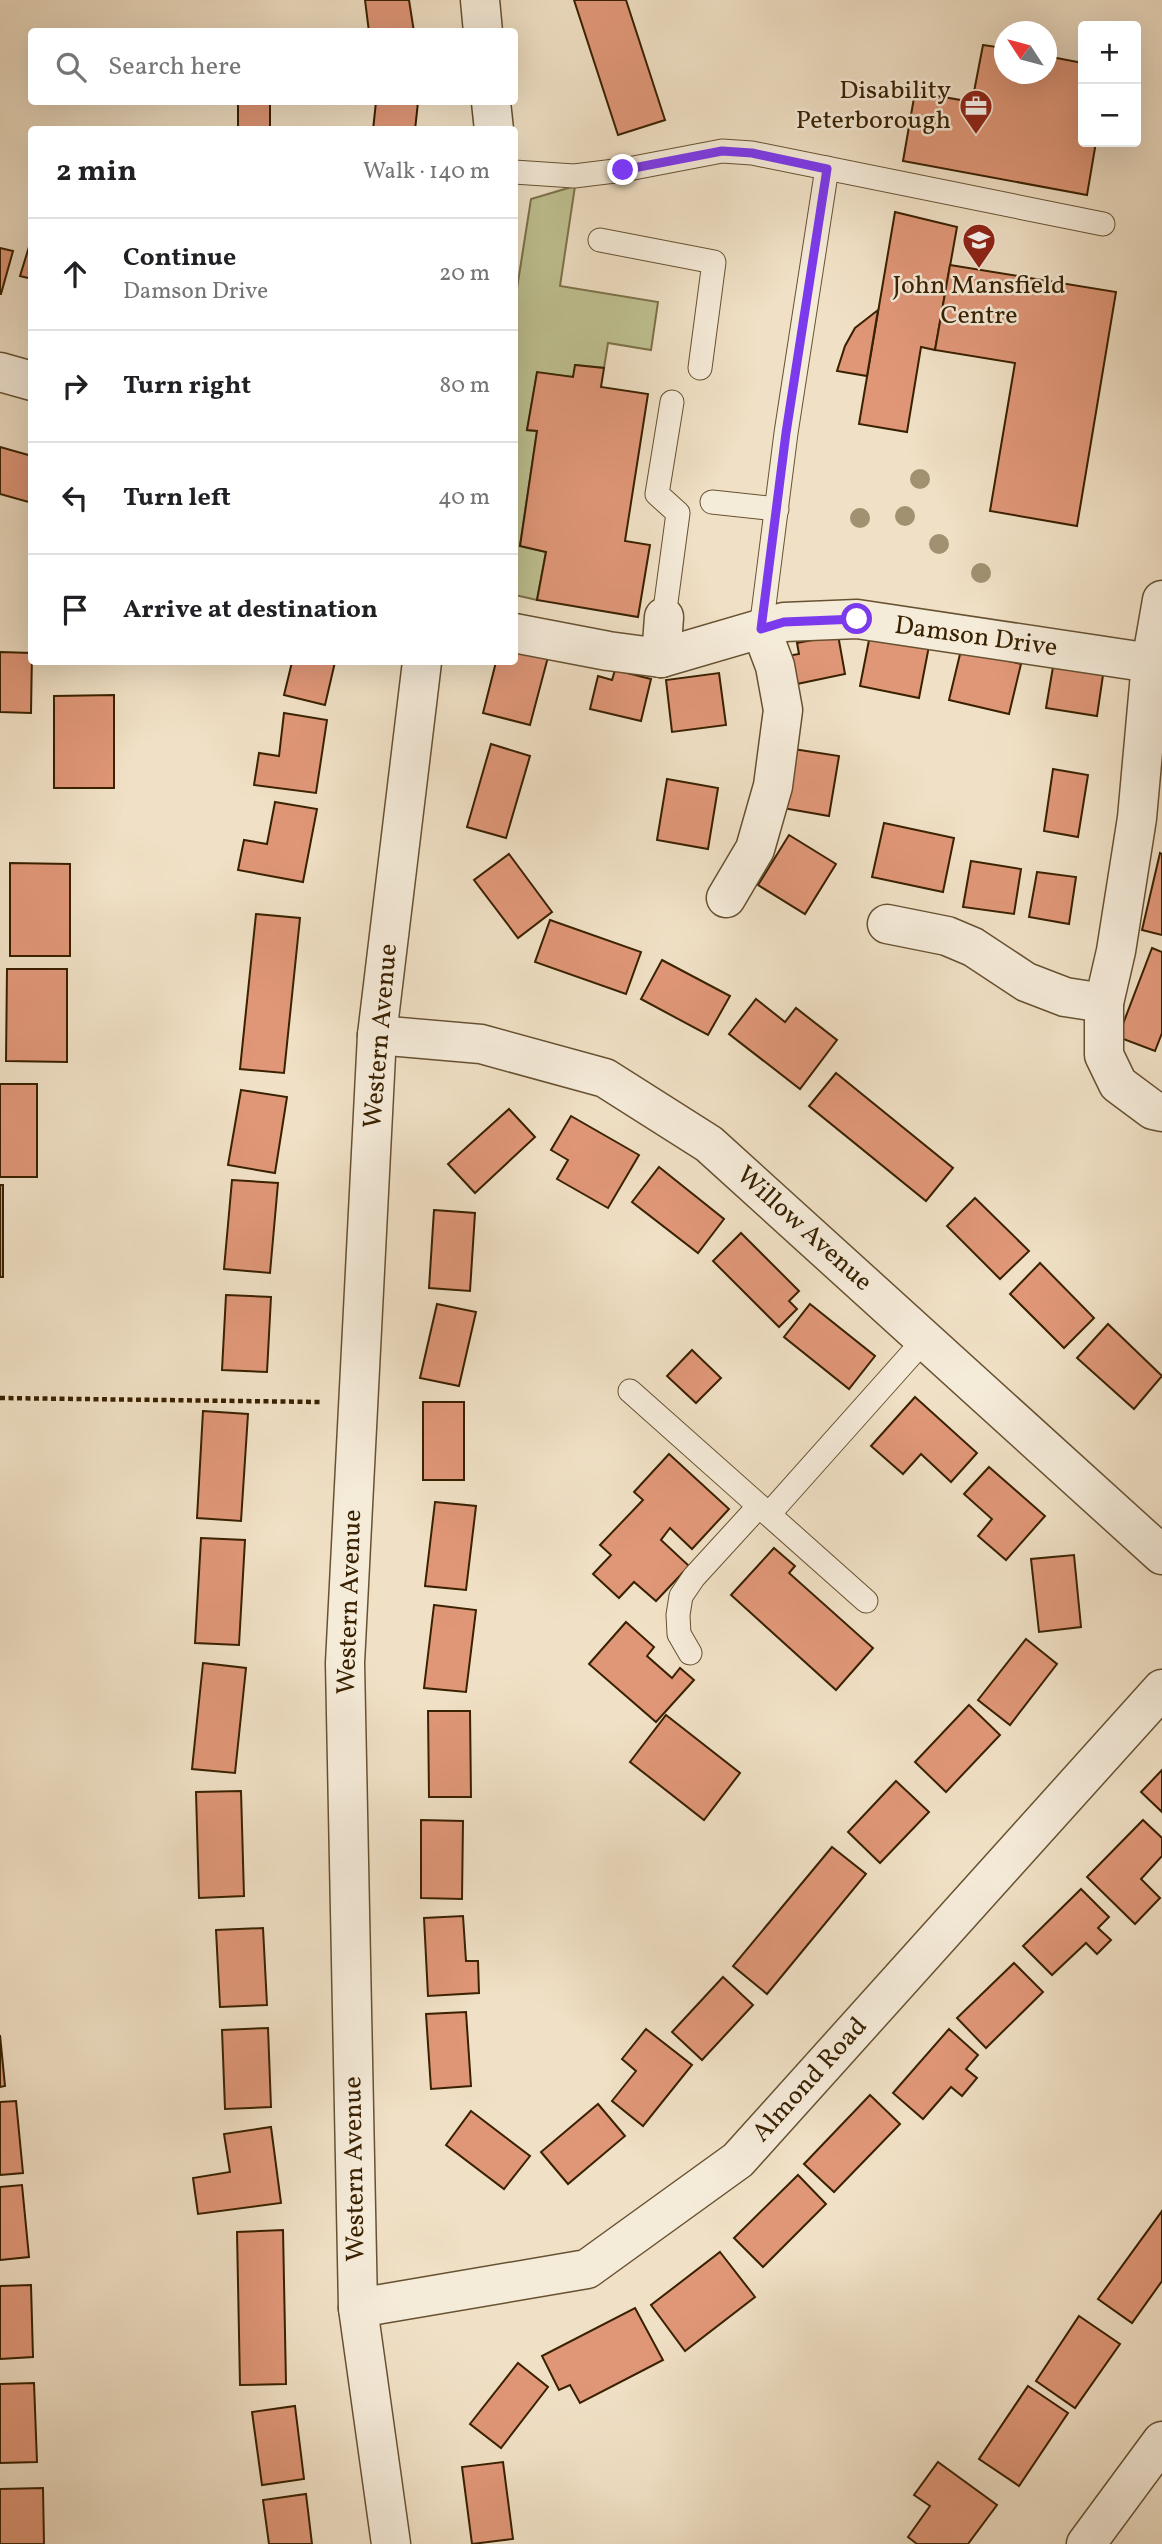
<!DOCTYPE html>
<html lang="en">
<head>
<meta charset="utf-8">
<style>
  :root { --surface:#fff; --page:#f2f2f2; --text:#202124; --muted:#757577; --line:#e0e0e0 }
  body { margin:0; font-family:Vollkorn,serif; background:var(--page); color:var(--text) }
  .controls { position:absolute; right:21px; top:21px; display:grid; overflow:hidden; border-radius:7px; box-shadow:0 7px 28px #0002 }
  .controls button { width:63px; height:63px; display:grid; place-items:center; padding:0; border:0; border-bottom:2px solid var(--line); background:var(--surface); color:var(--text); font:35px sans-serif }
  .compass { position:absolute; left:994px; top:21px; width:63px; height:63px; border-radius:50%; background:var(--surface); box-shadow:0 7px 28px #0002; rotate:306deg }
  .stop { position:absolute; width:21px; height:21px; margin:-16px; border:5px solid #7c3aed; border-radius:50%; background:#fff }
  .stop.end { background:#7c3aed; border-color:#fff; box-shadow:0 2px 7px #0008 }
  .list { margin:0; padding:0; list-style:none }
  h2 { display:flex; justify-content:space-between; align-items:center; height:91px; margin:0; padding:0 28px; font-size:30px }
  h2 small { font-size:23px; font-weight:400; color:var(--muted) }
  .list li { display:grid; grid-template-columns:46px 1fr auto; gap:21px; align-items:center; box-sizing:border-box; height:112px; padding:0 28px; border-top:2px solid var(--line) }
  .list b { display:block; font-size:26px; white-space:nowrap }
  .list p { margin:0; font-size:23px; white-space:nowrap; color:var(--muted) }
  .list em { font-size:23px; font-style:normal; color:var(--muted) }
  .icon { flex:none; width:38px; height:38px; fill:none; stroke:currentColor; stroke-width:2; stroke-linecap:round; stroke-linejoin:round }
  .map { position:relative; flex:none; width:1162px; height:2544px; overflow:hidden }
  .search { position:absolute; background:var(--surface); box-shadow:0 7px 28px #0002; left:28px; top:28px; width:490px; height:77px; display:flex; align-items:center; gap:18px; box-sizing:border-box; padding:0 24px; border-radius:7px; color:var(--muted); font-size:26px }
  .panel { position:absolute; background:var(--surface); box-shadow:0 7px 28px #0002; left:28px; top:126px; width:490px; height:539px; border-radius:7px }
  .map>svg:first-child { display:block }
  .green { fill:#bfc191; stroke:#7c7148; stroke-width:2 }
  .building { fill:#e09778; stroke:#392100; stroke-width:2 }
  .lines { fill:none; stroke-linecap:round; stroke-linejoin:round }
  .service-casing { stroke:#675131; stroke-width:25 }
  .minor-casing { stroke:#675131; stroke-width:41 }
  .path { stroke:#392100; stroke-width:4.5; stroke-dasharray:5 3.5; stroke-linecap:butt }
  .service { stroke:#f5ebd9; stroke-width:23 }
  .minor { stroke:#f5ebd9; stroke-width:38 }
  .tree { fill:#a19171 }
  .route { stroke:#7c3aed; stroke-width:9 }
  .labels { text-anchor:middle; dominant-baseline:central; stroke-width:5; stroke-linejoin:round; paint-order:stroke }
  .poi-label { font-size:26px; fill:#392100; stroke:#f5ebd9; text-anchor:end }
  .street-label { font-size:26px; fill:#392100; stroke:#f5ebd9 }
</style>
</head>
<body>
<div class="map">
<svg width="1162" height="2544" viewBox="0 0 1162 2544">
  <rect width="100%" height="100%" fill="#f0e0c5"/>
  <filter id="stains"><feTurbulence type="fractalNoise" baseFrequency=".00286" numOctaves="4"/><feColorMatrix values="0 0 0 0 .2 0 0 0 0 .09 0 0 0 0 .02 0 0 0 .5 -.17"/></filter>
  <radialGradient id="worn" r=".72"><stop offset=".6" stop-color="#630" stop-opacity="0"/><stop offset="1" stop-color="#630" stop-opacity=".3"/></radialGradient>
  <!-- green -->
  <polygon class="green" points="575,186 560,286 658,302 651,350 608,343 604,368 576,365 573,377 537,373 527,430 537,431 520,546 546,552 537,600 515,595 515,301 531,199"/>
  <!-- building -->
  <g class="building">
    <polygon points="365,0 409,0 414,32 369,32"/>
    <polygon points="574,0 626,0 665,120 618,135"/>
    <polygon points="983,45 1004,48 1004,74 1046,74 1046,56 1083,63 1083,142 1096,142 1087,195 903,161 915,92 972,102"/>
    <rect x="238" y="102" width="32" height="28"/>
    <polygon points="376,102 418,102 415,130 373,130"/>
    <polygon points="895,212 957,227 935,350 921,347 907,432 859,424"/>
    <polygon points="32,237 32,279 20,276"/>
    <polygon points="0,248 13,251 1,294 0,294"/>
    <polygon points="950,265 1116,292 1077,526 990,511 1015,363 935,350"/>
    <polygon points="878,310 867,376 837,371 845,346 855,328"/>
    <polygon points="575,365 604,368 601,387 648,394 625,541 650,545 638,617 537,600 546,552 520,546 537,431 527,430 537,372 573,377"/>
    <polygon points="0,447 32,456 32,503 0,494"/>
    <polygon points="838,635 845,674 792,685 787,656 799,654 797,643"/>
    <polygon points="870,635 929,646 919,698 860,686"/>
    <polygon points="514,648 548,657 530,725 483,713 496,662 514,662"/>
    <polygon points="961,650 1021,664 1009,714 949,700"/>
    <polygon points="0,652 32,653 31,713 0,712"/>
    <polygon points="292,662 335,662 325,705 284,695"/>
    <polygon points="1053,667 1103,675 1097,716 1046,708"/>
    <polygon points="615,670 651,679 641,721 590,709 598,676 612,680"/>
    <polygon points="719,673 726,725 672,732 666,680"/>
    <polygon points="114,695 114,788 54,788 54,696"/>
    <polygon points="284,713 327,720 316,793 254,785 259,753 279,756"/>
    <polygon points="491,744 530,756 506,838 467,827"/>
    <polygon points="787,748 839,756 829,816 777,807"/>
    <polygon points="1053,769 1088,775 1078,837 1044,831"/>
    <polygon points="667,779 718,788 708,849 657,840"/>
    <polygon points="275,802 317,809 303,882 238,870 244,840 267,844"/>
    <polygon points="884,823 954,838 943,892 872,877"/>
    <polygon points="789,835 836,864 805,914 758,885"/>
    <polygon points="1160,853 1162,854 1162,935 1142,930"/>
    <polygon points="509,854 552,912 518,938 474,880"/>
    <polygon points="971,861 1021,869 1014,914 963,907"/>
    <polygon points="10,863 70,864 70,956 10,956"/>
    <polygon points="1037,872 1076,877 1069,924 1029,917"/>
    <polygon points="256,914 300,918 284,1073 240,1069"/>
    <polygon points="550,920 641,952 626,994 535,962"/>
    <polygon points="1152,948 1162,952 1162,1033 1155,1051 1118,1037"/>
    <polygon points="662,960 730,996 708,1035 641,999"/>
    <polygon points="7,969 67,969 67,1062 6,1061"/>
    <polygon points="756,999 785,1022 796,1008 837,1040 800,1089 729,1034"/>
    <polygon points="836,1073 953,1168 926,1201 809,1106"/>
    <rect x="0" y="1084" width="37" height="93"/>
    <polygon points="241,1090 287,1097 275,1173 228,1165"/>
    <polygon points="509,1109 535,1137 475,1193 448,1164"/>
    <polygon points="571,1116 639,1155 608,1208 557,1179 568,1160 551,1150"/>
    <polygon points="659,1167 724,1219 698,1253 632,1202"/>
    <polygon points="232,1180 278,1183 270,1273 224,1269"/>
    <rect x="0" y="1185" width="3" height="92"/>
    <polygon points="975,1198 1029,1251 1000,1279 947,1226"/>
    <polygon points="434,1210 475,1213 470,1291 429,1288"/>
    <polygon points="741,1233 799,1291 789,1301 797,1309 779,1327 713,1261"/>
    <polygon points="1040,1263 1094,1318 1064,1348 1010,1294"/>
    <polygon points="226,1295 271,1297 267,1372 222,1370"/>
    <polygon points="437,1304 476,1312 459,1386 420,1378"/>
    <polygon points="810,1304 875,1356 849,1389 784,1337"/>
    <polygon points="1108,1324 1162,1376 1134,1409 1077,1358"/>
    <polygon points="692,1350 721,1378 696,1403 667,1376"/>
    <polygon points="915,1397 977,1453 951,1482 921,1454 903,1474 871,1446"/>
    <rect x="423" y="1402" width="41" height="78"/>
    <polygon points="203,1411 248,1414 241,1521 197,1518"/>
    <polygon points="669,1454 729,1509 692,1549 670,1528 661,1540 689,1566 656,1601 634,1582 619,1598 593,1574 611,1555 600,1545 643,1500 634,1492"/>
    <polygon points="989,1467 1045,1516 1006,1560 978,1536 992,1519 964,1494"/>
    <polygon points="435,1502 476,1506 466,1590 425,1586"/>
    <polygon points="201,1538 245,1540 239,1645 195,1643"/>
    <polygon points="774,1548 795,1566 789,1573 873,1648 836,1690 731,1595"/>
    <polygon points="1074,1555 1081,1627 1039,1632 1031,1559"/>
    <polygon points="434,1605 476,1610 466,1692 424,1688"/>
    <polygon points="626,1622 654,1647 647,1656 672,1678 680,1668 694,1680 656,1722 589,1664"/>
    <polygon points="1026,1639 1057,1664 1010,1725 978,1700"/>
    <polygon points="203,1663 246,1668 235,1773 192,1769"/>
    <polygon points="969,1705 1000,1735 946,1792 915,1762"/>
    <polygon points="428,1711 470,1711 471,1797 429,1797"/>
    <polygon points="666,1715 740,1773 704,1820 630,1762"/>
    <polygon points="1162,1770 1162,1812 1141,1792"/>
    <polygon points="896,1781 929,1812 880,1863 848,1832"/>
    <polygon points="241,1791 244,1896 199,1898 196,1792"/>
    <polygon points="421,1820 463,1821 462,1899 421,1898"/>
    <polygon points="1143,1820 1162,1838 1162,1856 1141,1879 1160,1898 1135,1924 1087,1877"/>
    <polygon points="832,1847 866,1874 767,1994 733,1966"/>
    <polygon points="1081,1889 1109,1917 1098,1928 1111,1940 1097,1954 1086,1943 1052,1975 1023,1946"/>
    <polygon points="463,1916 466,1961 478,1961 479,1993 428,1996 424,1918"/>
    <polygon points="263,1928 267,2005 220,2007 216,1930"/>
    <polygon points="1014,1963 1043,1992 986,2048 957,2018"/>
    <polygon points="723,1977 753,2005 702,2060 672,2032"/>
    <polygon points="466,2012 471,2086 431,2089 426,2014"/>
    <polygon points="268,2028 271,2107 225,2109 222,2030"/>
    <polygon points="646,2029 692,2065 643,2126 612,2101 636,2071 622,2059"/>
    <polygon points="949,2029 978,2055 966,2069 977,2078 962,2096 951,2087 923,2119 893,2093"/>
    <polygon points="0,2035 5,2086 0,2087"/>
    <polygon points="870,2095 900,2124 834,2192 804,2164"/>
    <polygon points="16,2101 23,2173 0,2175 0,2102"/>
    <polygon points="598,2104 625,2136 568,2184 541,2152"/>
    <polygon points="471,2111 530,2156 504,2189 446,2145"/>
    <polygon points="271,2127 281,2203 198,2214 193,2178 230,2172 224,2134"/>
    <polygon points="798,2175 826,2204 763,2267 734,2238"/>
    <polygon points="22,2185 29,2257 0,2260 0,2187"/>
    <polygon points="1162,2211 1162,2281 1132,2323 1098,2299"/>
    <polygon points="283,2230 286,2384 240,2385 237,2232"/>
    <polygon points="720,2252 755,2297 685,2351 651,2305"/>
    <polygon points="31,2285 33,2357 0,2359 0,2286"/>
    <polygon points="635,2308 663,2360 580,2403 570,2385 559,2390 542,2356"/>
    <polygon points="1079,2316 1120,2344 1075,2408 1036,2381"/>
    <polygon points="518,2363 548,2387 501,2448 470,2424"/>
    <polygon points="34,2383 37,2462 0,2463 0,2384"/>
    <polygon points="1028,2386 1068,2413 1019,2486 979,2459"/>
    <polygon points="295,2406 304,2479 262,2485 252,2412"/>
    <polygon points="503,2462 513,2539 472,2544 462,2467"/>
    <polygon points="938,2462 997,2505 968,2544 917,2544 908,2537 930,2506 914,2495"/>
    <polygon points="43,2488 44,2544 0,2544 0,2489"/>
    <polygon points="306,2494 312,2544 269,2544 263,2500"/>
  </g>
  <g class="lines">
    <defs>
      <g id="service">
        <polyline points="514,172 574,176 623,170 722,151 752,153 1103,224"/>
        <polyline points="600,240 714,262 700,368"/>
        <polyline points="712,502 777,509"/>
        <polyline points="664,617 678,513 657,494 672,402"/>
        <polyline points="761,629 786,433 827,168"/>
        <polyline points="630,1391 866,1601"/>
        <polyline points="769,1514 925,1339"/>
        <polyline points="690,1653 679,1634 678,1615 681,1596 694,1577 759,1506"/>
      </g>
      <g id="minor">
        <polyline points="480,0 483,32"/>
        <polyline points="491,102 494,130"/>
        <polyline points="0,372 32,381"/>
        <polyline points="514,633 608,651 661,658 784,622 857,619 1151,663 1137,818 1116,951 1104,1003 1104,1055 1118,1084 1153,1110 1162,1112"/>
        <polyline points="661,658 664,617"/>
        <polyline points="1151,663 1162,600"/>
        <polyline points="726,898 755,849 773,786 783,710 775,666 761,629"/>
        <polyline points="887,924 947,936 973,947 1026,982 1065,997 1104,1003"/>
        <polyline points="377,1035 481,1044 605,1078 709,1144 1162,1555"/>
        <polyline points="358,2308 587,2269 738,2160 1162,1689"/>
        <polyline points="391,2544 358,2308 345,1663 377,1035 422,662"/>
        <polyline points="1086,2544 1162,2441"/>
      </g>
    </defs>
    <!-- service casing -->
    <use href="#service" class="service-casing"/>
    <!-- minor casing -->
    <use href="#minor" class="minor-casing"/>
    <!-- path -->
    <polyline class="path" points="0,1398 321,1402"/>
    <!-- service -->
    <use href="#service" class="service"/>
    <!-- minor -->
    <use href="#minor" class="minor"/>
  </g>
  <!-- trees -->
  <g class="tree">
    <circle cx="920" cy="479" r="10"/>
    <circle cx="905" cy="516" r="10"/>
    <circle cx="860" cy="518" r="10"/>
    <circle cx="939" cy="544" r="10"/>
    <circle cx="981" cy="573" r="10"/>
  </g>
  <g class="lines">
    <!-- route -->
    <polyline class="route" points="623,170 722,151 752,153 827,169 786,433 761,629 784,622 857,619"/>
  </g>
  <!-- icons -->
  <defs>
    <symbol id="office-pin" viewBox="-11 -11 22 30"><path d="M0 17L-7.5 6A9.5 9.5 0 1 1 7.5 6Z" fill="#8f2418" stroke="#f5ebd9"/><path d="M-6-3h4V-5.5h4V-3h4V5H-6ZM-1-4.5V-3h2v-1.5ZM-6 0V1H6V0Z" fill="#fff"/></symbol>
    <symbol id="university-pin" viewBox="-11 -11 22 30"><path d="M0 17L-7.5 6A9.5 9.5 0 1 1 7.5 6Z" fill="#8f2418" stroke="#f5ebd9"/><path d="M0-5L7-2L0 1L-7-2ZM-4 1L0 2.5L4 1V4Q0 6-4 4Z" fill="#fff"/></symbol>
  </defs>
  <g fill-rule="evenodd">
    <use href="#office-pin" x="957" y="87" width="38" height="52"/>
    <use href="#university-pin" x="960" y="221" width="38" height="52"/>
  </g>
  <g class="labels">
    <!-- poi labels -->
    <g class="poi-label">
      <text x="951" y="91">Disability<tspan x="951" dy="30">Peterborough</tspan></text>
      <text x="979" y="286" text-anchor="middle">John Mansfield<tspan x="979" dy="30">Centre</tspan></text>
    </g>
    <!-- street labels -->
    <g class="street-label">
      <text transform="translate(976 637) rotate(8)">Damson Drive</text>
      <text transform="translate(381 1036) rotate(-85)">Western Avenue</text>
      <text transform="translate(804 1229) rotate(42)">Willow Avenue</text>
      <text transform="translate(350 1602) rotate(-88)">Western Avenue</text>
      <text transform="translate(810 2080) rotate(-48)">Almond Road</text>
      <text transform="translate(355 2169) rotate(-91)">Western Avenue</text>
    </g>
  </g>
  <rect width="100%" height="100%" filter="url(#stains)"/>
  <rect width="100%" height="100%" fill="url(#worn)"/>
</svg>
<div class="controls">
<button>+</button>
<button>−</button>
</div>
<svg class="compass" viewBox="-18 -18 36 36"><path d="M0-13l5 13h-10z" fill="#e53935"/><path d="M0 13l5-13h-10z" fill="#757577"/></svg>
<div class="stop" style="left:857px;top:619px"></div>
<div class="stop end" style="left:623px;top:170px"></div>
<div class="search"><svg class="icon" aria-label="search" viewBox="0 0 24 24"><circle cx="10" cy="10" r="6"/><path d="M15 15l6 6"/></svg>Search here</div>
<section class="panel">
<h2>2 min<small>Walk · 140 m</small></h2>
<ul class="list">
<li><svg class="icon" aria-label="ahead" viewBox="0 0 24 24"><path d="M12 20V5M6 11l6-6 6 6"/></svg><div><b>Continue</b><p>Damson Drive</p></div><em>20 m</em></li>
<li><svg class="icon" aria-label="right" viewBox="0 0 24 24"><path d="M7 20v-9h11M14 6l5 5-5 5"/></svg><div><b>Turn right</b></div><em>80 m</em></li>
<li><svg class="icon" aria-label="left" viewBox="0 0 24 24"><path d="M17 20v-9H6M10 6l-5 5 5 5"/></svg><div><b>Turn left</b></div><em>40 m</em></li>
<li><svg class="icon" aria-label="arrive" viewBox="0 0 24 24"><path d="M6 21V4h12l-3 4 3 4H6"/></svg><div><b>Arrive at destination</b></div></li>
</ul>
</section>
</div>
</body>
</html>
